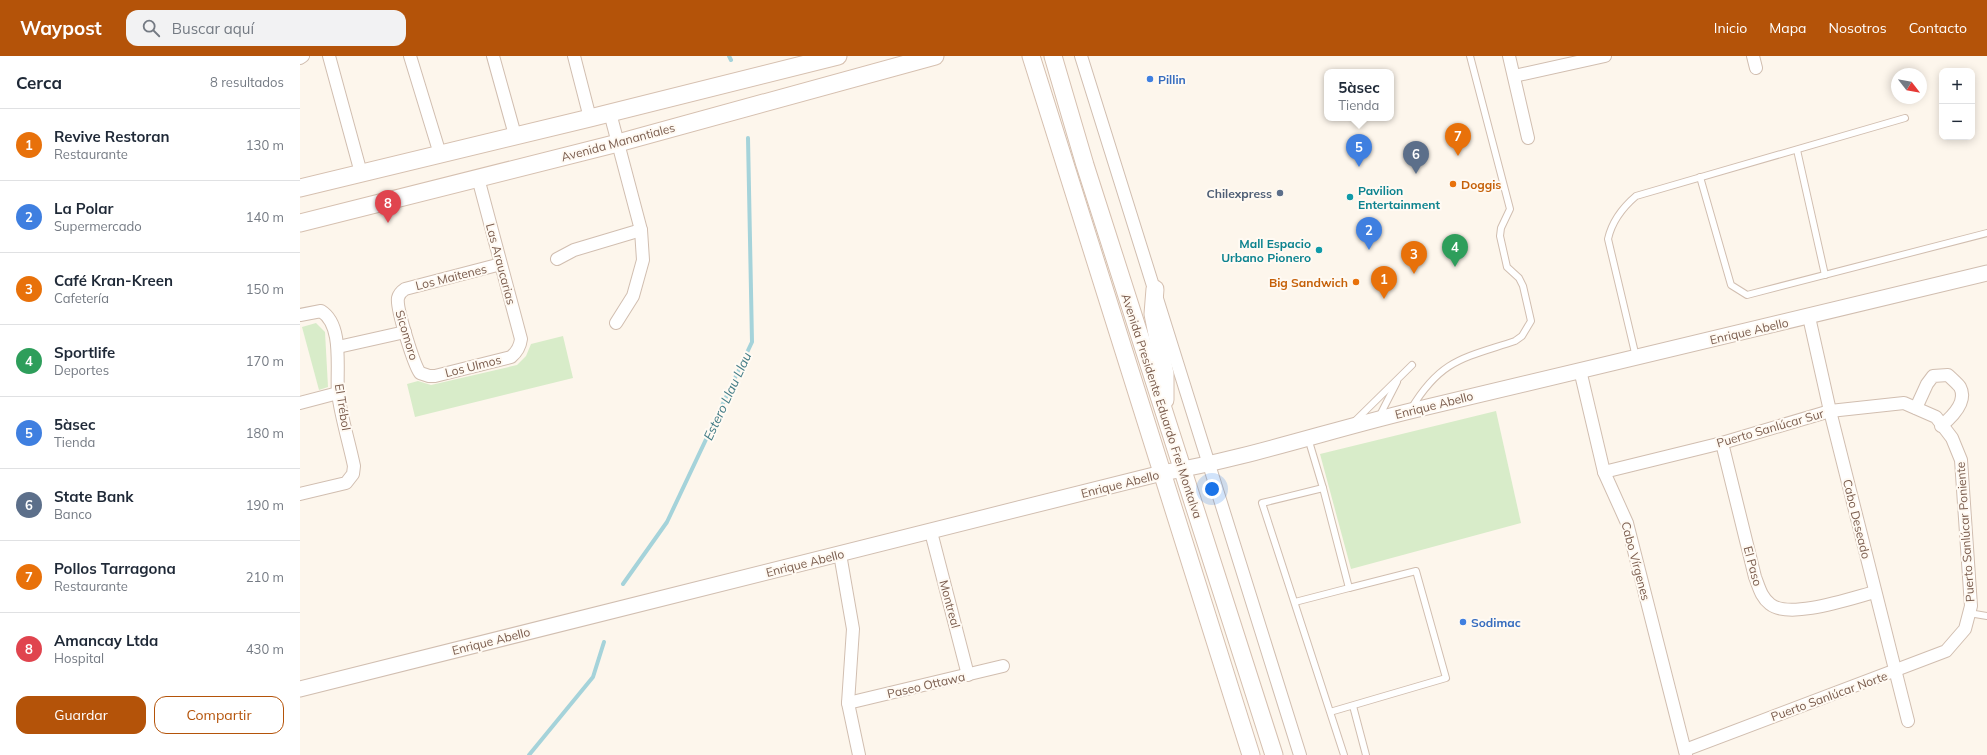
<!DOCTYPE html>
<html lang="es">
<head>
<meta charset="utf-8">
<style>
  :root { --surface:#fff; --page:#f2f2f3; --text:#1f2937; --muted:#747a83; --line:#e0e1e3; --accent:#b45309 }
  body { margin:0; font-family:Mulish,sans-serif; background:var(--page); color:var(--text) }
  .controls { position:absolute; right:12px; top:12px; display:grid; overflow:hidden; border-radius:8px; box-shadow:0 2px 10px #0003 }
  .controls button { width:36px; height:36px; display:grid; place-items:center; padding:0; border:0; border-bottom:1px solid var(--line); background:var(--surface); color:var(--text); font:20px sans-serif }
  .compass { position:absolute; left:1591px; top:12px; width:36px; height:36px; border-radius:50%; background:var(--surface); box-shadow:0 2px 10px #0003; rotate:121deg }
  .you { position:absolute; left:912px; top:433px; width:14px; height:14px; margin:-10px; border:3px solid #fff; border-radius:50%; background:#1a73e8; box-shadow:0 0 0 6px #1a73e833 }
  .badge { display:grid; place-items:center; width:26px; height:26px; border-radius:50%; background:var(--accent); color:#fff; font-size:13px; font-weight:700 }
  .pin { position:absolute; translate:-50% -33px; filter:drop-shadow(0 1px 2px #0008) }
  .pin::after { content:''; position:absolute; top:21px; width:14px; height:12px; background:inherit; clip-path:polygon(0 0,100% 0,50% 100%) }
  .popup { position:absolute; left:1024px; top:13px; width:70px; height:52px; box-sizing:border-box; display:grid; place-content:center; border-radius:8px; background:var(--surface); filter:drop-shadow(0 1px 3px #0005); font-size:13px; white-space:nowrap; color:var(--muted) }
  .popup b { font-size:15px; color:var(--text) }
  .popup::after { content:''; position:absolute; left:50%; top:100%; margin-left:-8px; border:8px solid transparent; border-top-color:var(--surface) }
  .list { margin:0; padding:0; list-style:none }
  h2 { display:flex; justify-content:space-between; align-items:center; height:52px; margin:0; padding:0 16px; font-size:17px }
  h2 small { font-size:13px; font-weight:400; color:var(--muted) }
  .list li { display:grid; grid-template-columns:26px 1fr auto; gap:12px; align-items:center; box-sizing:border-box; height:72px; padding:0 16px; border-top:1px solid var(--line) }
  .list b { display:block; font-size:15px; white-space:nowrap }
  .list p { margin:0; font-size:13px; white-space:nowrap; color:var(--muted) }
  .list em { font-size:13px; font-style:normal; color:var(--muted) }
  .actions { display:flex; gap:8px; padding:12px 16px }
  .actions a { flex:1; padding:9px 0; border:1px solid var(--accent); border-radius:12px; text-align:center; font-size:14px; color:var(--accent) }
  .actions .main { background:var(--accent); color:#fff }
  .icon { flex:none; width:22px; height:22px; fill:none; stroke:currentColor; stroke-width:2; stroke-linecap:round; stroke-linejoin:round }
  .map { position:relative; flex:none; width:1687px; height:699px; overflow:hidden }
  header { display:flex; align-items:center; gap:24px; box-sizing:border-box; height:56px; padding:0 20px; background:var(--accent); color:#fff }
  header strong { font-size:19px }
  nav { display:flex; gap:22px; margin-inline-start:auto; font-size:14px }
  .search { width:280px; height:36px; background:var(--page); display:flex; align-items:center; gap:10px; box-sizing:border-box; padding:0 14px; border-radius:12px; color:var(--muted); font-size:15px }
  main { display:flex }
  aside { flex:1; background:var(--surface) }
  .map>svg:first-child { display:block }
  .green { fill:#d8ecc9 }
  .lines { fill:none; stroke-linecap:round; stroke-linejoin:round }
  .stream { stroke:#a5d3da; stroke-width:4 }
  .service-casing { stroke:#d1beb0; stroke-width:8 }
  .minor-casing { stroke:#d1beb0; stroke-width:14 }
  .tertiary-casing { stroke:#d1beb0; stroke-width:17 }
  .secondary-casing { stroke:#d6c0b0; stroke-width:19 }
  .service { stroke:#fff; stroke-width:6 }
  .minor { stroke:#fff; stroke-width:12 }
  .tertiary { stroke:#fff; stroke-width:15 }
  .secondary { stroke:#fff; stroke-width:17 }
  .shop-dot { fill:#3f7fe0; stroke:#fffaf3; stroke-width:1.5 }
  .food-dot { fill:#e8710a; stroke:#fffaf3; stroke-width:1.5 }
  .service-dot { fill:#5c6f8a; stroke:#fffaf3; stroke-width:1.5 }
  .culture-dot { fill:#0f9aa8; stroke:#fffaf3; stroke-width:1.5 }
  .labels { text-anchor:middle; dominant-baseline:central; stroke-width:4; stroke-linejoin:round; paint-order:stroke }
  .shop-label { font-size:12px; font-weight:bold; fill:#366cbe; stroke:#fffaf3; text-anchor:start }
  .street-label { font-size:12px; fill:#7a5c4d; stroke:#fffaf3 }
  .food-label { font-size:12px; font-weight:bold; fill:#c56008; stroke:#fffaf3; text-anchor:start }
  .culture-label { font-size:12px; font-weight:bold; fill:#0d838f; stroke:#fffaf3; text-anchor:start }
  .service-label { font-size:12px; font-weight:bold; fill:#4e5e75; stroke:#fffaf3; text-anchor:end }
  .water-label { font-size:13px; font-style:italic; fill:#437c86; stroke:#fffaf3 }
</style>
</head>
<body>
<header>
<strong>Waypost</strong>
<div class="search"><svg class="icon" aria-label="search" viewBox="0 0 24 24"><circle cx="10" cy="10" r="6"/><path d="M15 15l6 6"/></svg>Buscar aquí</div>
<nav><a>Inicio</a><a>Mapa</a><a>Nosotros</a><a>Contacto</a></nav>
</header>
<main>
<aside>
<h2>Cerca<small>8 resultados</small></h2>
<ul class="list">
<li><span class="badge" style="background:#e8710a">1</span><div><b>Revive Restoran</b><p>Restaurante</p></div><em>130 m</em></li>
<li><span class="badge" style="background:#3f7fe0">2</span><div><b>La Polar</b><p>Supermercado</p></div><em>140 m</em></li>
<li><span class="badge" style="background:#e8710a">3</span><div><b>Café Kran-Kreen</b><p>Cafetería</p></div><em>150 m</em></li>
<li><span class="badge" style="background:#2e9e5b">4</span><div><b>Sportlife</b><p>Deportes</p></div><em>170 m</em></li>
<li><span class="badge" style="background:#3f7fe0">5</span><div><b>5àsec</b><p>Tienda</p></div><em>180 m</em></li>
<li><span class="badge" style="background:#5c6f8a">6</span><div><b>State Bank</b><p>Banco</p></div><em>190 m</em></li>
<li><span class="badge" style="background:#e8710a">7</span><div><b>Pollos Tarragona</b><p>Restaurante</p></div><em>210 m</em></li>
<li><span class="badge" style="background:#e0444e">8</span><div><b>Amancay Ltda</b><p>Hospital</p></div><em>430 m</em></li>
</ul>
<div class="actions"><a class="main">Guardar</a><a>Compartir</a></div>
</aside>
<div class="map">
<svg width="1687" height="699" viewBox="0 0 1687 699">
  <rect width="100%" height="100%" fill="#fdf6ec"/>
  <!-- green -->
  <g class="green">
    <polygon points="16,267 25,276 28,331 19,334 2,271"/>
    <polygon points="263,280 273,322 115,361 107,328 118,325 131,329 217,309 226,300 231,288"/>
    <polygon points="1196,355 1221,467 1051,513 1020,398"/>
  </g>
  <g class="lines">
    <!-- stream -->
    <g class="stream">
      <polyline points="429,0 431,4"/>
      <polyline points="323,528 367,466 452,286 448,82"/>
      <polyline points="229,699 293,621 304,586"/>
    </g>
    <defs>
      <g id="service">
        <polyline points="1497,94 1525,219"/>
        <polyline points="1400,121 1431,229 1447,239 1687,177"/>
        <path d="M1336,301l-28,-118c4,-18 14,-31 28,-43l269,-78"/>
        <path d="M1111,353c30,-50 53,-51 104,-68l7,-5 9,-15 -8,-35 -4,-8 -12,-11 -7,-31 1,-8 9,-19 -40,-153"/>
        <polyline points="1079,361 1097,326"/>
        <polyline points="1055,365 1112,309"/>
        <polyline points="1008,382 1023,432"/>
        <polyline points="995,546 1049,532"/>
        <polyline points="1669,557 1687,560"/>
        <polyline points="1053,650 1066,699"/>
        <polyline points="1030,656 1146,622 1116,515 1049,532 1023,432 962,447 1044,699"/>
      </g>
      <g id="minor">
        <polyline points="29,0 61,117"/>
        <polyline points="110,0 140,98"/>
        <polyline points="193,0 215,79"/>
        <polyline points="274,0 290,62"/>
        <polyline points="781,0 1000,699"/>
        <polyline points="1209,0 1228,82"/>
        <polyline points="1453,0 1456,12"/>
        <polyline points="0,2 3,0"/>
        <polyline points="1214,20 1305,0"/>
        <polyline points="310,57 341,174 343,204 333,240 316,267"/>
        <path d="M178,122l43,161c-1,8 -4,13 -10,18l-76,19h-6l-9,-3c-6,-8 -24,-65 -22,-75 1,-4 4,-7 7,-9l96,-25"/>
        <polyline points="257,203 274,194 341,174"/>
        <path d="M0,259l21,-4c23,14 15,59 17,82 3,24 11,49 16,73l-1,8 -7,9 -46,11"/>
        <polyline points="1509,261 1530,355 1608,665"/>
        <polyline points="38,291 105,276"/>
        <polyline points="1280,314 1304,416 1327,467 1386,699"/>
        <polyline points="0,347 38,337"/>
        <path d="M1616,352l11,-24 6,-8 15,-1c4,4 9,8 12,12 8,15 -8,30 -19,39"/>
        <path d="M1422,387l33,134c4,10 6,20 15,27 19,16 82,-6 105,-12"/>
        <polyline points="1304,416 1422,387 1530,355 1604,347 1636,361 1652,382 1661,404 1671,550 1665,573 1646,595 1385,694"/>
        <polyline points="631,476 668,619"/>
        <polyline points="540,498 553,573 548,647 559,699"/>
        <polyline points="548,647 703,610"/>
      </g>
      <path id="tertiary" d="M0,633l862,-216c88,-15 174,-45 261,-65 188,-45 376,-89 564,-135"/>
      <g id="secondary">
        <polyline points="731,0 951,699"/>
        <polyline points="753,0 785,109 974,699"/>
        <polyline points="0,132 290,62 538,0"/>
        <polyline points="0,167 318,87 635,0"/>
        <polyline points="855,233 853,258 865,318 865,344"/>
      </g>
    </defs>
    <!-- service casing -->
    <use href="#service" class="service-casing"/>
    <!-- minor casing -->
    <use href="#minor" class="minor-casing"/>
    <!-- tertiary casing -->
    <use href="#tertiary" class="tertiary-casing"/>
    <!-- secondary casing -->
    <use href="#secondary" class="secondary-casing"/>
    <!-- service -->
    <use href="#service" class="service"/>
    <!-- minor -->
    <use href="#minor" class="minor"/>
    <!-- tertiary -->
    <use href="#tertiary" class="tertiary"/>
    <!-- secondary -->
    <use href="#secondary" class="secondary"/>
  </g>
  <!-- markers -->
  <g class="shop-dot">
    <circle cx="850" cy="23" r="4"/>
    <circle cx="1163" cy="566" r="4"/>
  </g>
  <g class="food-dot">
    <circle cx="1153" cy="128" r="4"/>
    <circle cx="1056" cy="226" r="4"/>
  </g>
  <circle class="service-dot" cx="980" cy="137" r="4"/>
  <g class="culture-dot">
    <circle cx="1050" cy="141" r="4"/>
    <circle cx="1019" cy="194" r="4"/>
  </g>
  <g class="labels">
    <!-- shop labels -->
    <g class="shop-label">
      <text x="858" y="23">Pillin</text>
      <text x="1171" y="566">Sodimac</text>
    </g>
    <!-- street labels -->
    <g class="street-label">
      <text transform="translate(318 86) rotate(-15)">Avenida Manantiales</text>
      <text transform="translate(201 208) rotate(75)">Las Araucarias</text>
      <text transform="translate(151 221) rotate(-14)">Los Maitenes</text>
      <text transform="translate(1449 275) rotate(-13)">Enrique Abello</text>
      <text transform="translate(107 279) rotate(73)">Sicomoro</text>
      <text transform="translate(173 310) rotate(-14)">Los Ulmos</text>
      <text transform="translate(1134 349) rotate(-14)">Enrique Abello</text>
      <text transform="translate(862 350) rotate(72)">Avenida Presidente Eduardo Frei Montalva</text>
      <text transform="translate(43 351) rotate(81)">El Trébol</text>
      <text transform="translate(1470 372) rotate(-16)">Puerto Sanlúcar Sur</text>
      <text transform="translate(820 428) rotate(-14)">Enrique Abello</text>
      <text transform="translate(1557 463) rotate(76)">Cabo Deseado</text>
      <text transform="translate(1665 476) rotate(-94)">Puerto Sanlúcar Poniente</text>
      <text transform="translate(1336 505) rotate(75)">Cabo Vírgenes</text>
      <text transform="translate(505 507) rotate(-14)">Enrique Abello</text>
      <text transform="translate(1453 510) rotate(75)">El Paso</text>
      <text transform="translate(650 548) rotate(75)">Montreal</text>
      <text transform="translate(191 585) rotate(-14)">Enrique Abello</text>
      <text transform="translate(626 629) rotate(-13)">Paseo Ottawa</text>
      <text transform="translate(1529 640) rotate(-20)">Puerto Sanlúcar Norte</text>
    </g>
    <!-- food labels -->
    <g class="food-label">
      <text x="1161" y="128">Doggis</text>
      <text x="1048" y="226" text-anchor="end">Big Sandwich</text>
    </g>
    <!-- culture labels -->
    <g class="culture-label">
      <text x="1058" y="134">Pavilion<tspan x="1058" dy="14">Entertainment</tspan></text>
      <text x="1011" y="187" text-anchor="end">Mall Espacio<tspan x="1011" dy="14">Urbano Pionero</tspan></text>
    </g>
    <!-- service labels -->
    <g class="service-label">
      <text x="972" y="137">Chilexpress</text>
    </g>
    <!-- water labels -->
    <g class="water-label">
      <text transform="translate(427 340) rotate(-65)">Estero Llau Llau</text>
    </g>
  </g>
</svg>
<div class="controls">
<button>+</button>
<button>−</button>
</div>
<svg class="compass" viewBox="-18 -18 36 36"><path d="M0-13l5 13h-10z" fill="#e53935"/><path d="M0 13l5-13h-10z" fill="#747a83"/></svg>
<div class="you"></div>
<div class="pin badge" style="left:1084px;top:243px;background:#e8710a">1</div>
<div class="pin badge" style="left:1069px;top:194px;background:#3f7fe0">2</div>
<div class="pin badge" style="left:1114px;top:218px;background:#e8710a">3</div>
<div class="pin badge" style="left:1155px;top:211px;background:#2e9e5b">4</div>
<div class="pin badge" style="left:1059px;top:111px;background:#3f7fe0">5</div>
<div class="popup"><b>5àsec</b>Tienda</div>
<div class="pin badge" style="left:1116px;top:118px;background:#5c6f8a">6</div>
<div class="pin badge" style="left:1158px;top:100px;background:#e8710a">7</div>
<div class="pin badge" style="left:88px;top:167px;background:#e0444e">8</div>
</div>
</main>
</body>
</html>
